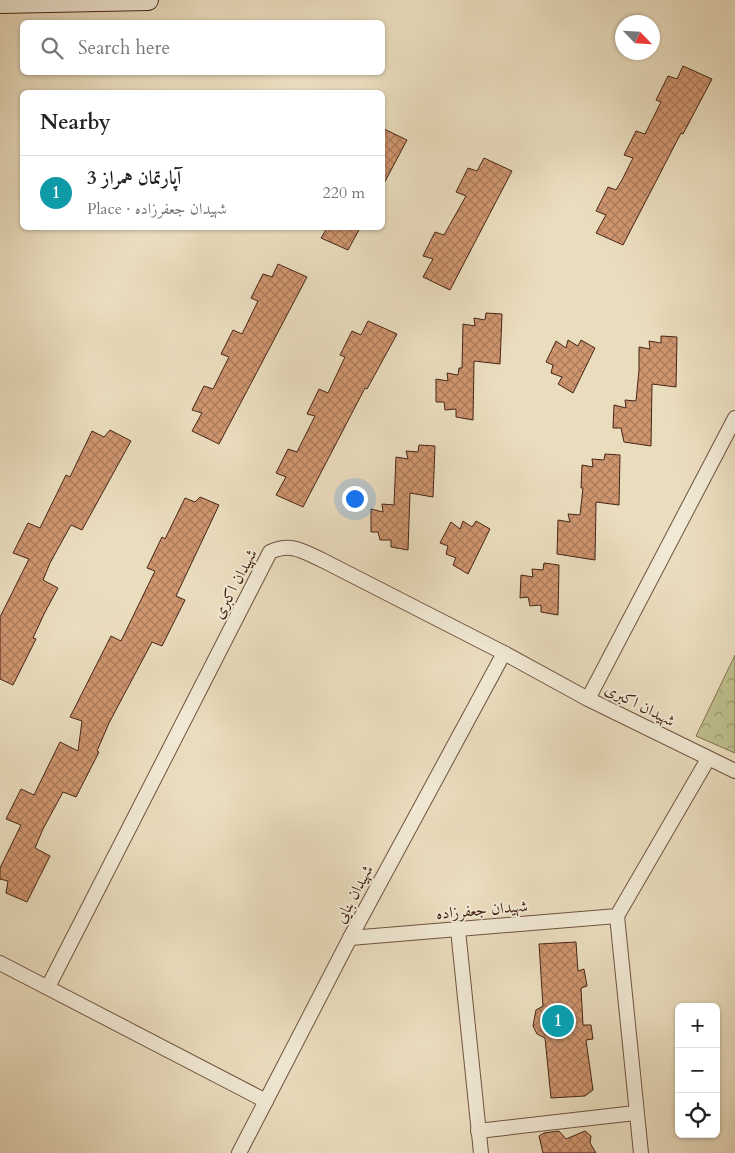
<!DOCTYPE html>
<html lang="en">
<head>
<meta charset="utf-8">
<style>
  :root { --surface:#fff; --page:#f6f6f6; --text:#222; --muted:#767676; --line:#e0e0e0; --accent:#8f2418 }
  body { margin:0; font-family:Cardo,Amiri,serif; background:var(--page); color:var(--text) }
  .controls { position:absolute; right:15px; bottom:15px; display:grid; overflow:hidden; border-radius:8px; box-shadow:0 1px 4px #0004 }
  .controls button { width:45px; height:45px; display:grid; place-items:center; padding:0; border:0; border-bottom:1px solid var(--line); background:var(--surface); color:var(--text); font:25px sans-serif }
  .compass { position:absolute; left:615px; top:15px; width:45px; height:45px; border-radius:50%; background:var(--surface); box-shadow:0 1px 4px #0004; rotate:115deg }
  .you { position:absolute; left:354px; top:498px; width:18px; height:18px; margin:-12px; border:4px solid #fff; border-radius:50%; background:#1a73e8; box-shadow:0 0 0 8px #1a73e833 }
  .badge { display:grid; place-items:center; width:32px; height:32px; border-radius:50%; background:var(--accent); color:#fff; font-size:16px; font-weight:700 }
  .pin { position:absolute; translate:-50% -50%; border:2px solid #fff; box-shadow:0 1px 5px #0006 }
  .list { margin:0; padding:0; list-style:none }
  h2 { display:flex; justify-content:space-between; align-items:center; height:65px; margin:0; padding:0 20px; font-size:21px }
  h2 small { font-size:16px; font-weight:400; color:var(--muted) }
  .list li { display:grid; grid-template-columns:32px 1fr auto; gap:15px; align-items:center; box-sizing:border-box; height:75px; padding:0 20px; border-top:1px solid var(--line) }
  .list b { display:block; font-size:19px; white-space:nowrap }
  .list p { margin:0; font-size:16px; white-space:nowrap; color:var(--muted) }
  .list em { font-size:16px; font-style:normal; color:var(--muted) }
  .icon { flex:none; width:28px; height:28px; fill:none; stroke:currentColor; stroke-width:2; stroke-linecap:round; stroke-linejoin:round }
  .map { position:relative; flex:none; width:735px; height:1153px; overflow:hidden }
  .search { position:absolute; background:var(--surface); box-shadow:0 1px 4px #0004; left:20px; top:20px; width:365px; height:55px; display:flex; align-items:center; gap:12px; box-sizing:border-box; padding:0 18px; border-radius:8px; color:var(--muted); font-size:19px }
  .panel { position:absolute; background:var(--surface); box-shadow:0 1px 4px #0004; left:20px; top:90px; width:365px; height:140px; border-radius:8px }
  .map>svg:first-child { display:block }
  .park { fill:url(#park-crowns); stroke:#827250 }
  .building { fill:url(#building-cross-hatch); stroke:#472515 }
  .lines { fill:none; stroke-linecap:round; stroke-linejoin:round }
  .street-casing { stroke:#70533f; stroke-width:16 }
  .secondary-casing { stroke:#472515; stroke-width:22 }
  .street { stroke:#f1e9d5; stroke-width:14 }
  .secondary { stroke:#f1e9d5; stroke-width:20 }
  .labels { text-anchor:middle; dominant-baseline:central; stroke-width:4; stroke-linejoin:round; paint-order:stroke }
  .street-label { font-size:16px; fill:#472515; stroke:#f1e9d5 }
</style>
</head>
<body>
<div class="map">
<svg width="735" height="1153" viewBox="0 0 735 1153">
  <defs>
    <pattern id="park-crowns" width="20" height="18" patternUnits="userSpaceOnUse" patternTransform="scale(1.25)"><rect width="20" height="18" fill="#bebf8c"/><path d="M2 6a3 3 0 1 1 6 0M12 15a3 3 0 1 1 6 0" fill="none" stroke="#9c9b71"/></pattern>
    <pattern id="building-cross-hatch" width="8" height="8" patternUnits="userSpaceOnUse" patternTransform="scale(1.25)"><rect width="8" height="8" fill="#cf9670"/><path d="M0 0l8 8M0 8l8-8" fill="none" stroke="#aa7a5b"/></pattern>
  </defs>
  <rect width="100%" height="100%" fill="#eaddbe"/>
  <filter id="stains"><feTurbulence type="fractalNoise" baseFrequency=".004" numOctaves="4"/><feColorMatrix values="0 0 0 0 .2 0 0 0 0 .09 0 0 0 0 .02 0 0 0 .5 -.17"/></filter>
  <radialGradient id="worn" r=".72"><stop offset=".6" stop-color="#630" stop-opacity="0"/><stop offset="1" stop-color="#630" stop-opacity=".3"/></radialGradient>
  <!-- park -->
  <polygon class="park" points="735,655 735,753 696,736"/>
  <!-- building -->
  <g class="building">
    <polygon points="683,66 712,79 683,134 681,133 623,245 596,233 606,215 596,211 608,187 616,190 622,180 633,158 624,155 636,131 645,134 661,102 656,100 668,76 677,79"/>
    <polygon points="382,128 407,140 382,187"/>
    <polygon points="484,158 512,171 450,290 423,277 433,259 423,256 435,232 444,235 466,196 456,192 468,168 477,171"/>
    <polygon points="327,228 360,228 348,250 321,238"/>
    <polygon points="278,264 307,277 219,444 192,431 202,413 192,410 204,386 213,389 229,357 221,354 233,330 242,334 258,301 251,298 263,274 272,277"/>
    <polygon points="486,313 502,314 500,364 474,361 473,420 456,417 456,409 445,410 444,402 436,402 436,379 448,381 447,373 458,375 459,368 462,368 463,324 475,326 474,318 485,320"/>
    <polygon points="368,321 397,334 367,389 365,388 303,507 276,495 286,477 276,473 288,449 297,452 315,416 307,414 319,389 328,393 345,357 340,355 352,331 361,335"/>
    <polygon points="661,336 677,337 676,387 652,384 651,446 624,442 621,428 613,428 614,405 626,408 625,400 636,401 639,370 639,347 650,349 649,341 661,343"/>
    <polygon points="568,340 578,346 581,340 595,348 573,393 558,384 562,377 551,373 553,365 546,362 556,341 566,348"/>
    <polygon points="110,430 131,441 82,530 71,525 50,563 43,580 58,588 44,614 33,638 36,639 13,685 0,679 0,617 29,559 13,553 28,523 40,528 66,475 70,477 92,431 104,437"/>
    <polygon points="419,445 435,446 433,497 410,493 408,550 391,547 391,540 380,540 378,532 371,532 371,509 383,512 382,504 394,505 396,457 408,459 406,451 418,452"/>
    <polygon points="605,454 620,455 619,505 596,502 595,560 557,554 558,520 570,522 568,514 580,515 583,488 581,488 582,465 593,467 592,459 604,460"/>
    <polygon points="200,497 219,505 176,596 185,600 162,646 152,642 109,723 97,751 99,752 76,797 63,792 43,829 35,848 50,856 27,902 6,893 8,881 0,879 0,868 21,825 6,819 21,789 34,795 60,742 78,751 82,721 70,717 111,636 121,641 155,571 147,568 162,537 165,539 185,498 195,502"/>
    <polygon points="463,521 472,527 476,521 490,529 468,574 453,565 456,558 446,554 448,546 440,543 451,522 460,529"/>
    <polygon points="544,563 559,565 558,615 541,612 541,605 530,606 528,597 520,598 521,575 533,577 532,569 543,570"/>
    <polygon points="576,942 578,971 584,969 587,986 581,988 583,1025 591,1025 593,1039 586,1040 593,1090 585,1096 551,1098 545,1038 537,1034 533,1026 536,1010 543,1006 539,944"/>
    <polygon points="559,1131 566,1139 585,1131 591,1136 590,1143 596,1153 543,1153 539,1136 544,1133"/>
  </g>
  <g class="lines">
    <defs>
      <g id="street">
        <polyline points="588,699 735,418"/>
        <polyline points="617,916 641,1153"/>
        <polyline points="458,930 481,1153"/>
        <polyline points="350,938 617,916 708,759"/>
        <polyline points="0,963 266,1101"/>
        <path d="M48,987l222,-435c22,-10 34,0 54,9l180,92 84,46 147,72"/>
        <polyline points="478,1131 635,1113"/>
        <polyline points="239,1153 350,938 504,653"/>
      </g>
      <polyline id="secondary" points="0,3 148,0"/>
    </defs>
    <!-- street casing -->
    <use href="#street" class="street-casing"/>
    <!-- secondary casing -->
    <use href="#secondary" class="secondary-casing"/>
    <!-- street -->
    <use href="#street" class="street"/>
    <!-- secondary -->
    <use href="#secondary" class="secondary"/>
  </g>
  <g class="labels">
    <!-- street labels -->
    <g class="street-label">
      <text transform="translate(235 584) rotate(-62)">شهیدان اکبری</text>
      <text transform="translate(640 705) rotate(27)">شهیدان اکبری</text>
      <text transform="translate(354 894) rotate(-62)">شهیدان بنایی</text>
      <text transform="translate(482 910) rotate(-5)">شهیدان جعفرزاده</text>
    </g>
  </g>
  <rect width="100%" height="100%" filter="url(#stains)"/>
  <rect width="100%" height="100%" fill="url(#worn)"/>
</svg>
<div class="controls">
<button>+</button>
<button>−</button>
<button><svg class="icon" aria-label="locate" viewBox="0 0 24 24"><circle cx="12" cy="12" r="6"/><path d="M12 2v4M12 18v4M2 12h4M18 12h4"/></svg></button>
</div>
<svg class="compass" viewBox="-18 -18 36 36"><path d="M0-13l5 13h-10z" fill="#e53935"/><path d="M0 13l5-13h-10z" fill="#767676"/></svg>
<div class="you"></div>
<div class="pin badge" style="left:558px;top:1021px;background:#0f9aa8">1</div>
<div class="search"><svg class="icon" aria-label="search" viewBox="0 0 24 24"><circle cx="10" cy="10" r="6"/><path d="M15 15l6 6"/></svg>Search here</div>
<section class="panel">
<h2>Nearby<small></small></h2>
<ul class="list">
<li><span class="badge" style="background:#0f9aa8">1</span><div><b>آپارتمان همراز 3</b><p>Place · شهیدان جعفرزاده</p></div><em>220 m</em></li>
</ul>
</section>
</div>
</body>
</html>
